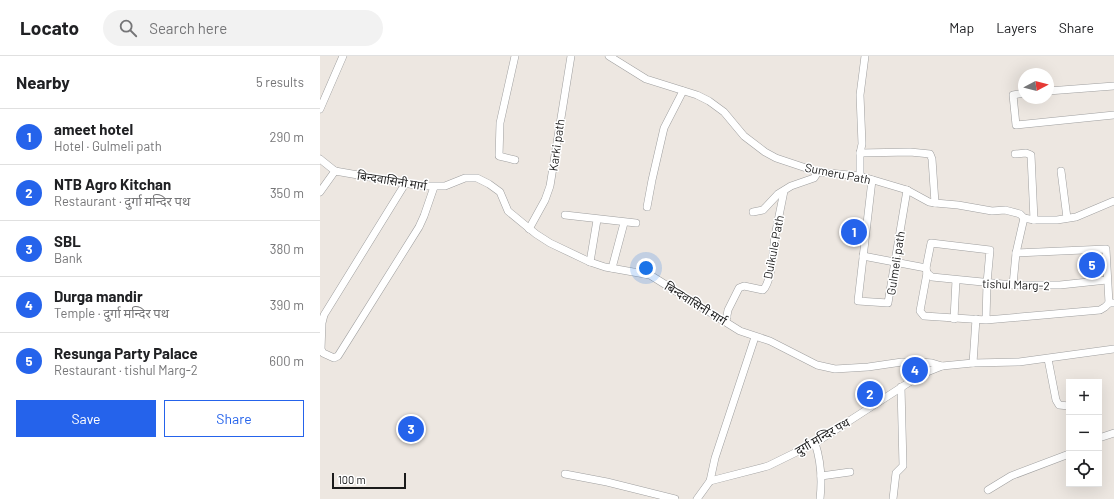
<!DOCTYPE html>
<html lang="en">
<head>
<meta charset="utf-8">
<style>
  :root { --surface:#fff; --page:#f2f2f2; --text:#202124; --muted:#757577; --line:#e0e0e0; --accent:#2563eb }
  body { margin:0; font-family:Barlow,"Noto Sans Devanagari",sans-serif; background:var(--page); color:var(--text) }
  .controls { position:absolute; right:12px; bottom:12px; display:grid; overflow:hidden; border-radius:0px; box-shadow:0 4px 16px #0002 }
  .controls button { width:36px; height:36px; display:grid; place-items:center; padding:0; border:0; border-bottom:1px solid var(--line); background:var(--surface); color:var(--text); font:20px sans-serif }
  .compass { position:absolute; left:698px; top:12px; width:36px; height:36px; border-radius:50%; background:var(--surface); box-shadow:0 4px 16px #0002; rotate:83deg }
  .scale { position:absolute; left:12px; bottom:10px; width:74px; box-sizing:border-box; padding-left:4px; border:2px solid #1b1b1b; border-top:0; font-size:11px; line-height:14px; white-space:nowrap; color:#1b1b1b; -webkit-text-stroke:3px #fff; paint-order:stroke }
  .you { position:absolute; left:326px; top:212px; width:14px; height:14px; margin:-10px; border:3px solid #fff; border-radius:50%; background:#1a73e8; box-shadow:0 0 0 6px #1a73e833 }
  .badge { display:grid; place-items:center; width:26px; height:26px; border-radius:50%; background:var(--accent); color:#fff; font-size:13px; font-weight:700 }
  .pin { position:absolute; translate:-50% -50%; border:2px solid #fff; box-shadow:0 1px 4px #0006 }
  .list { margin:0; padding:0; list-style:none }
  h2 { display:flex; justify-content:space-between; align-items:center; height:52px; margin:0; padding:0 16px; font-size:17px }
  h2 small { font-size:13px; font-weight:400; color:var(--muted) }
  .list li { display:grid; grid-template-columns:26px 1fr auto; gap:12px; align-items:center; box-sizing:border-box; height:56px; padding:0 16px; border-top:1px solid var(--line) }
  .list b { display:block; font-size:15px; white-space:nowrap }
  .list p { margin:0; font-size:13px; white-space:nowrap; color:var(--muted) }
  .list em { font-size:13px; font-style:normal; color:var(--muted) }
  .actions { display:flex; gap:8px; padding:12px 16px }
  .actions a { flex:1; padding:9px 0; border:1px solid var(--accent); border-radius:0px; text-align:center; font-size:14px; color:var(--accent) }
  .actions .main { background:var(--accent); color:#fff }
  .icon { flex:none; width:22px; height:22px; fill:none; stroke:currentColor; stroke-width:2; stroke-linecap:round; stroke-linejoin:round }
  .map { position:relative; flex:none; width:794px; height:443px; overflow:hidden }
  header { display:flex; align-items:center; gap:24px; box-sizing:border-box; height:56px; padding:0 20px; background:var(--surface); border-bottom:1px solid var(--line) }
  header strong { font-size:19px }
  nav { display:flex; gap:22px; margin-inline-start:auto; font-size:14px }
  .search { width:280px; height:36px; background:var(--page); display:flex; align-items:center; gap:10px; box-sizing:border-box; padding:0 14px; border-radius:22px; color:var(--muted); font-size:15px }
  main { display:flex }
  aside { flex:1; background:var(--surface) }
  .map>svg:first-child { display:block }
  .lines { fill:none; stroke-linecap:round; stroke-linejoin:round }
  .minor-casing { stroke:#9f9f9f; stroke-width:8 }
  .minor { stroke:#fff; stroke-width:7 }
  .labels { text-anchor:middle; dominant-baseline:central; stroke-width:3; stroke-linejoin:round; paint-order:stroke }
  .street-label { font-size:12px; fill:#1b1b1b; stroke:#fff }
</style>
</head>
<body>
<header>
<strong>Locato</strong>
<div class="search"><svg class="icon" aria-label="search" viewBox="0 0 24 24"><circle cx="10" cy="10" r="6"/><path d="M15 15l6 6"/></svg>Search here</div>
<nav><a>Map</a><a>Layers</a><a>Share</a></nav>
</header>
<main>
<aside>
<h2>Nearby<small>5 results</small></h2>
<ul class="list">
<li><span class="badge">1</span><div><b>ameet hotel</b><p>Hotel · Gulmeli path</p></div><em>290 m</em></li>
<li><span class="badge">2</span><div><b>NTB Agro Kitchan</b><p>Restaurant · दुर्गा मन्दिर पथ</p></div><em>350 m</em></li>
<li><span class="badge">3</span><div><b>SBL</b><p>Bank</p></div><em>380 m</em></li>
<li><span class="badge">4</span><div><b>Durga mandir</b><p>Temple · दुर्गा मन्दिर पथ</p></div><em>390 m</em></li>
<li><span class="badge">5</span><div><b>Resunga Party Palace</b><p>Restaurant · tishul Marg-2</p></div><em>600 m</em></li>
</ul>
<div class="actions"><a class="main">Save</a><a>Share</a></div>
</aside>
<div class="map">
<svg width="794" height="443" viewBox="0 0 794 443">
  <rect width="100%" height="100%" fill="#ede7e1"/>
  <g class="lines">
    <defs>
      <g id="minor">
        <polyline points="289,0 326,23 377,39 389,45 404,56 424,80 445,96 456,102 498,116 540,120 587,134 609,146 615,147 638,149 672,155 685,154 700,158 704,162 714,164 737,164 756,161 794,145"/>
        <polyline points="728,35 794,30"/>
        <polyline points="704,37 693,39 696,69 794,59"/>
        <polyline points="0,53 23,0"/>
        <polyline points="540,97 590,96 610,98 612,103 615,147"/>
        <polyline points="695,98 706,97 711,99 714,164"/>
        <polyline points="0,103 15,115"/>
        <polyline points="195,104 179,100 180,67 195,0"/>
        <polyline points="15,115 101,130 125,130 145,122 157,122 169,128 180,136 188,155 216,178 230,187 270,206 285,211 330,219 420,275 450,285 497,309 515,313 548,311 582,306 601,306 612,307 622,310"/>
        <polyline points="741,115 747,162"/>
        <polyline points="540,120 540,97 542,88 540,39 545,0"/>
        <polyline points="552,124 538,245 568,247 587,134"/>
        <polyline points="85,128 4,259 2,267 1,293 3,297 14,302 18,300 99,171 104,160 114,131"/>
        <polyline points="0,136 15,115"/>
        <polyline points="327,151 332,124 344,72 363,35"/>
        <polyline points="433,156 443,154 458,138 471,130 494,122 498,116"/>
        <polyline points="245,159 316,167"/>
        <polyline points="209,173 225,144 230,130 251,0"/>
        <polyline points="696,197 786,193 789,247 794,247"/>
        <polyline points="543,200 606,212"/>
        <polyline points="270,206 277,164"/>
        <polyline points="292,212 304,167"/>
        <polyline points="607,217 612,221 693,229 740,229 787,224"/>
        <polyline points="693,229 696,197 704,162"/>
        <polyline points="634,263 636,224"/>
        <polyline points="666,264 667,227 670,194 611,187 606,212 607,217 600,255 604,260 666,264 780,254 785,251 789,247"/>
        <path d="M406,265l2,-11 11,-22 5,-2 19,4c9,-8 10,-41 12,-54 3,-15 6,-30 9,-45"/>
        <polyline points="728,303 736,344 739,349 749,350"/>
        <polyline points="653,307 656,263"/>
        <polyline points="779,382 794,377"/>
        <path d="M495,387c6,18 7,38 5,56"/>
        <polyline points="245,418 287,426 355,443"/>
        <polyline points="501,420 530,416"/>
        <polyline points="390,425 395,402 435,281"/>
        <polyline points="668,434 691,420 749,398"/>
        <polyline points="377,443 390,425 448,410 495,387 602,318 622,310 653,307 699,306 794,293"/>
        <polyline points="573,443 576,417 583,410 581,331"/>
      </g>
    </defs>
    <!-- minor casing -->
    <use href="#minor" class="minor-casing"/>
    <!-- minor -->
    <use href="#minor" class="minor"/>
  </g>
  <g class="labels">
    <!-- street labels -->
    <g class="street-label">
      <text transform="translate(236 89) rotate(-82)">Karki path</text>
      <text transform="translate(518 117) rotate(11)">Sumeru Path</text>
      <text transform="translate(72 124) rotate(9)">बिन्दवासिनी मार्ग</text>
      <text transform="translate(453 191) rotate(-79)">Duikule Path</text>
      <text transform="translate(575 207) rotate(-81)">Gulmeli path</text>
      <text transform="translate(696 228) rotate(2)">tishul Marg-2</text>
      <text transform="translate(376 247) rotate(32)">बिन्दवासिनी मार्ग</text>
      <text transform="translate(502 380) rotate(-30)">दुर्गा मन्दिर पथ</text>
    </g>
  </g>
</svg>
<div class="controls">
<button>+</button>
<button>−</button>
<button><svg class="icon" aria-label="locate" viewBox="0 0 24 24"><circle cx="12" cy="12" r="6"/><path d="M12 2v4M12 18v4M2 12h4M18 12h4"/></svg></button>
</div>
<svg class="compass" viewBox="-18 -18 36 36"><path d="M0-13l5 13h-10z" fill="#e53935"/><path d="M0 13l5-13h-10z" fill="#757577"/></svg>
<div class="scale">100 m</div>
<div class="you"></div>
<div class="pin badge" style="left:534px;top:176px">1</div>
<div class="pin badge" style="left:550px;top:338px">2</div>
<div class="pin badge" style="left:91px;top:373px">3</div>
<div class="pin badge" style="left:595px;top:314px">4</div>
<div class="pin badge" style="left:772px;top:209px">5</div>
</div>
</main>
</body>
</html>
